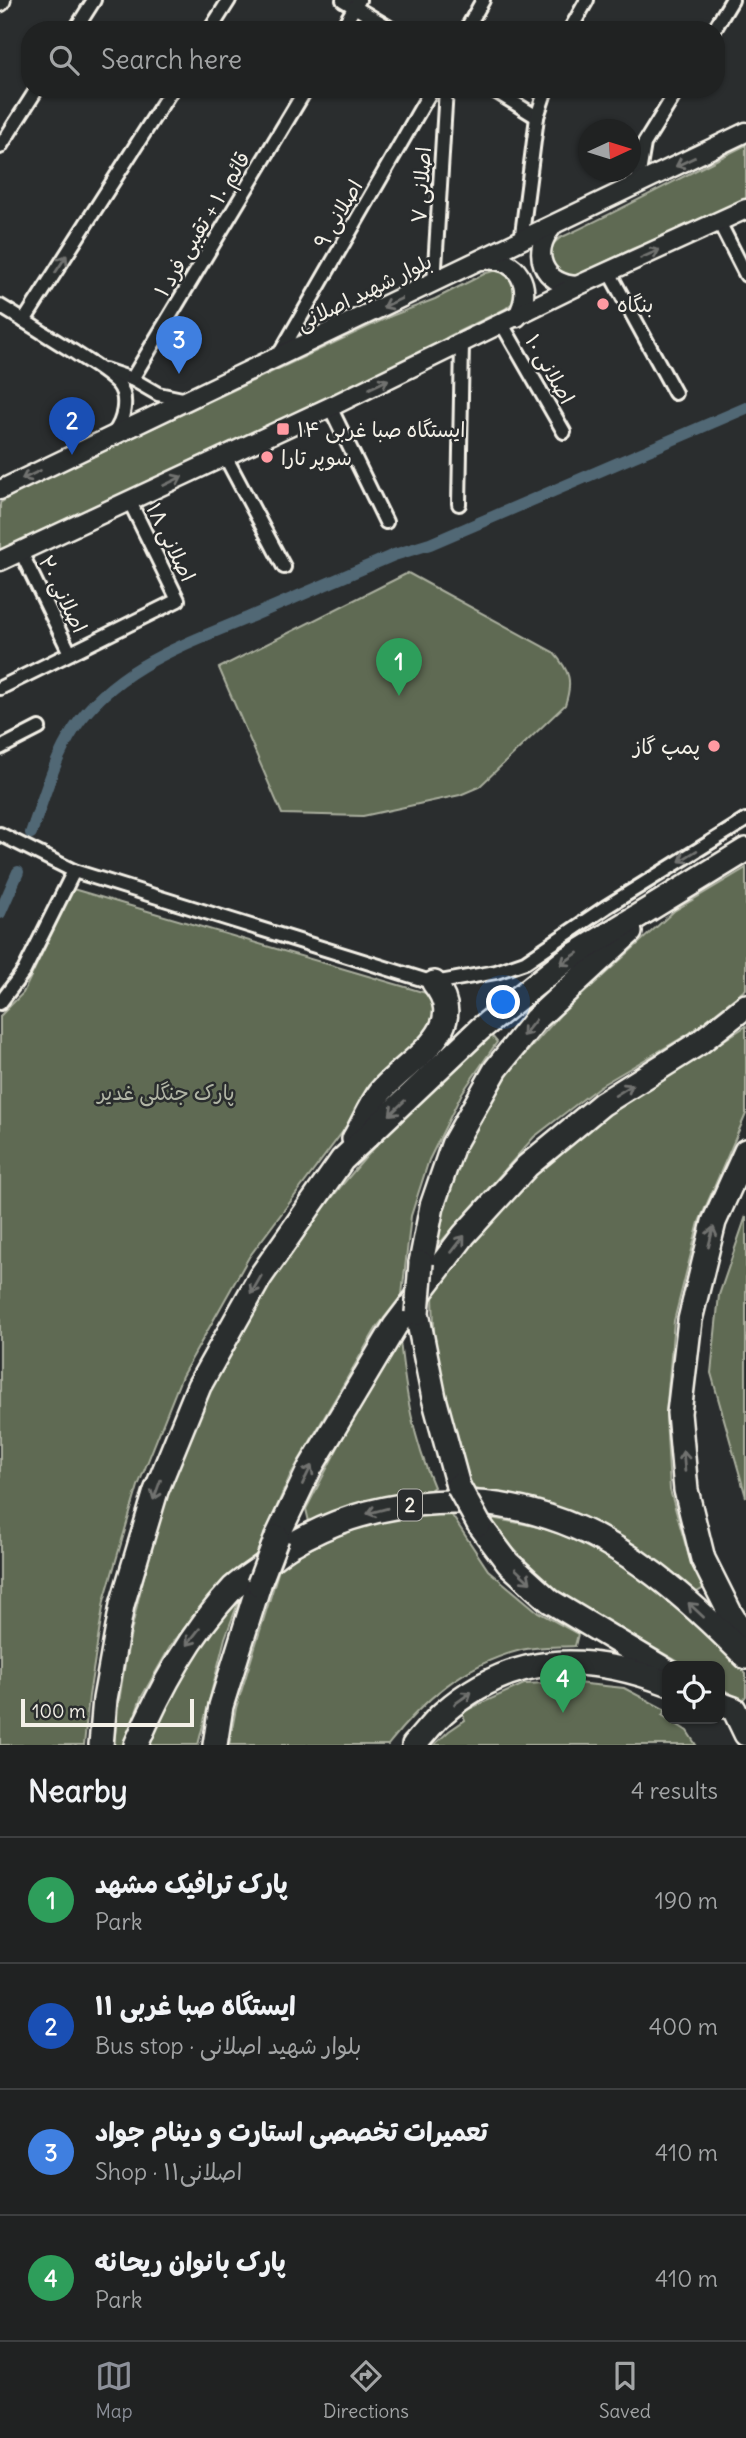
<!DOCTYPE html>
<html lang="en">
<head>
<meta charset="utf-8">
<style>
  :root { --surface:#202222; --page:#282a2a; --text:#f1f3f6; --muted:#a2a4a5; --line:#3d3f40; --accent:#8c9099 }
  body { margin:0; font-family:Delius,"Playpen Sans Arabic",sans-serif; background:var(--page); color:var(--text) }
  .controls { position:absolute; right:21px; bottom:21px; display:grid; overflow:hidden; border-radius:14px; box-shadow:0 2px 5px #0004 }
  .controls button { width:63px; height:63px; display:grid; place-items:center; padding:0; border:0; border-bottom:2px solid var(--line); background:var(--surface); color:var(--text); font:35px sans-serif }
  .compass { position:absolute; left:578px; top:119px; width:63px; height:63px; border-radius:50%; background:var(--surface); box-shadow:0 2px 5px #0004; rotate:86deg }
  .scale { position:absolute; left:21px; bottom:18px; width:173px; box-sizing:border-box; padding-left:7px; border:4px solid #f4f1e8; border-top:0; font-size:19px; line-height:24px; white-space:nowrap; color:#f4f1e8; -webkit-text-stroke:5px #2a2d2e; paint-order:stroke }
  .you { position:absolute; left:504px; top:1003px; width:24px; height:24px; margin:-18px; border:5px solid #fff; border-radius:50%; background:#1a73e8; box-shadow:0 0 0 10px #1a73e833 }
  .badge { display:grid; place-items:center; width:46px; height:46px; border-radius:50%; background:var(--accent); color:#fff; font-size:23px; font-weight:700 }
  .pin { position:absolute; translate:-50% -58px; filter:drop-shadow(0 2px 4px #0008) }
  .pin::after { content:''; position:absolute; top:37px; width:24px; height:21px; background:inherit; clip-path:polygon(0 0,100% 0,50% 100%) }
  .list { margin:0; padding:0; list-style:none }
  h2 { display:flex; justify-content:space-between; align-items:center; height:91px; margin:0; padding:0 28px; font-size:30px }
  h2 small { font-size:23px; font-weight:400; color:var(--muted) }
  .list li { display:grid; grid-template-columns:46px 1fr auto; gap:21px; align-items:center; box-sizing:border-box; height:126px; padding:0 28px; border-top:2px solid var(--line) }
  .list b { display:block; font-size:26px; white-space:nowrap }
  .list p { margin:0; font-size:23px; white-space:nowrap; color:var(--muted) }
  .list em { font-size:23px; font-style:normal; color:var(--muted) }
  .icon { flex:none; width:38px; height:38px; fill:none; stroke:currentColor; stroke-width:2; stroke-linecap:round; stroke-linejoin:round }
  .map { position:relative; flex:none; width:746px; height:1745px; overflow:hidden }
  .search { position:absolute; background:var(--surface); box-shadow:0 2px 5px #0004; left:21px; right:21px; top:21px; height:77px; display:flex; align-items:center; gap:18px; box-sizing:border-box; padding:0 24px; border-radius:28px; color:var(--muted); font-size:26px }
  .sheet { height:595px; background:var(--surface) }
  nav { display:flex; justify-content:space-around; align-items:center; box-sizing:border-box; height:98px; border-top:2px solid var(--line); background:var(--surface); font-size:19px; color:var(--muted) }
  nav a { display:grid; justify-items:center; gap:4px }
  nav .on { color:var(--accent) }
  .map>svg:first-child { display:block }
  .green { fill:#5f6b53; stroke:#aaae9e; stroke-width:2 }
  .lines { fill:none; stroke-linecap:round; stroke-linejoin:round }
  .canal { stroke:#516775; stroke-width:12 }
  .street-casing { stroke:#f4f1e8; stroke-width:18 }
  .secondary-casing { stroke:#f4f1e8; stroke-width:23 }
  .highway-casing { stroke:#f4f1e8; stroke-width:28 }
  .street { stroke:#2a2d2e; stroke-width:12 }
  .secondary { stroke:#2a2d2e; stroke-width:18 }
  .highway { stroke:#2a2d2e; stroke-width:23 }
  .highway-bridge-casing { stroke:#f4f1e8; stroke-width:28; stroke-linecap:butt }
  .highway-bridge { stroke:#2a2d2e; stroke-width:23 }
  .oneway { stroke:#71726f }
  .poi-dot { fill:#ff9aa2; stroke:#2a2d2e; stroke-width:2.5 }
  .labels { text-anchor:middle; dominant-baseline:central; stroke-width:5; stroke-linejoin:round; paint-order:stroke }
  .shield { fill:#2a2d2e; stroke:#b7b6b0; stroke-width:2 }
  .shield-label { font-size:19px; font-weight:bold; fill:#f4f1e8 }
  .street-label { font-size:21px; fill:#f4f1e8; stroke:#2a2d2e }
  .poi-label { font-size:21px; fill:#f4f1e8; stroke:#2a2d2e; text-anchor:start }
  .park-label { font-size:21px; fill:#b1b5a5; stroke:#2a2d2e }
</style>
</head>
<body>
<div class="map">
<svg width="746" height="1745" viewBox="0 0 746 1745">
  <rect width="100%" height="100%" fill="#2a2d2e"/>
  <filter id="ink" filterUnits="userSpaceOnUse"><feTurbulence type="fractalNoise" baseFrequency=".0143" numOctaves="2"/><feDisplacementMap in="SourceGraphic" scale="14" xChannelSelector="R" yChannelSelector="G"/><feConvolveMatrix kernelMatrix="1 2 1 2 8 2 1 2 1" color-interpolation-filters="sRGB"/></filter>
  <g filter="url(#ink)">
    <!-- green -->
    <g class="green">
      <path d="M746,145v54l-48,24 -66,26 -54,26 -10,2 -16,-10c-3,-14 -4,-20 8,-29 63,-29 123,-62 186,-93z"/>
      <polygon points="498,270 508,272 518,290 515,301 505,309 449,336 411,361 47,533 0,550 0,503 21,490 391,316 435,299 486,273"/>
      <path d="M408,573l145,79c17,19 20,29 12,53l-86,82 -19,8 -97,21 -81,-2 -63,-146z"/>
      <polygon points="746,868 746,989 690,1033 600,1086 534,1137 440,1243 435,1240 462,1153 509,1072 560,1015 674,911"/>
      <polygon points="73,889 436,996 436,1028 374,1090 249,1257 182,1376 138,1486 104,1601 89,1696 84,1745 0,1745 0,1016 23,993"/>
      <path d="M746,1026v88l-47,108 -25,99 -8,94 4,75 19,67 15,31 -9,5c-63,-53 -138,-94 -221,-104l-11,-17 -28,-109 -2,-67 39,-54 60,-66 73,-59z"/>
      <path d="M491,1035l6,7 -35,51 -33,67 -18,56 -9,79 -25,32 -87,149 -34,79 -33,28 -49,57 -33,58 -16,47h-11c6,-65 19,-129 36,-192 5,-21 9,-42 16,-62 46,-122 113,-236 200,-334 39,-43 83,-82 125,-122z"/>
      <polygon points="746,1216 746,1497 711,1373 719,1295"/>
      <path d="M400,1341c6,53 13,97 34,146l-4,3 -74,14 -47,18 -3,-13 44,-85z"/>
      <path d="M451,1514l37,56 50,42 40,22 -3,12c-17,1 -37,0 -54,4 -58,15 -97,49 -133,95h-159l7,-37 45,-145 70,-34 50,-12z"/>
      <path d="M491,1518c19,4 39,6 57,12 81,26 139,86 198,144v22l-4,5 -22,-14v-21h-34l-130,-74 -51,-52z"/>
      <polygon points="241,1595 225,1638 198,1745 144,1745 190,1655"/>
      <polygon points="567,1682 624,1688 666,1710 662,1715 687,1731 696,1745 434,1745 449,1731 465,1720 462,1712 524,1684"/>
    </g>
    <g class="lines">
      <!-- canal -->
      <g class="canal">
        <path d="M31,833c13,-35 22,-72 43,-104 41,-62 112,-85 178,-113 47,-20 95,-41 142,-61l36,-11 316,-136"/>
        <polyline points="0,913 18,872"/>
      </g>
      <defs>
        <g id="street">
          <polyline points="343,0 393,30"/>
          <polyline points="75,30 94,0"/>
          <polyline points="210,30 229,0"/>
          <polyline points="341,30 359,0"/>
          <polyline points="466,30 483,0"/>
          <polyline points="570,30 587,0"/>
          <polyline points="714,30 732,0"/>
          <polyline points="492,89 537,117"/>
          <polyline points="0,147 37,89"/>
          <polyline points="637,185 644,144 678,89"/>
          <polyline points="719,222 746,275"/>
          <polyline points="521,242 537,117 546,89"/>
          <polyline points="609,272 675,393"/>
          <polyline points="434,283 446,89"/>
          <path d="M0,306c25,15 49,31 74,46 14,10 32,19 44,32 11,13 6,38 -5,50"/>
          <polyline points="24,321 172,89"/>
          <polyline points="502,324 564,432"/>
          <polyline points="279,355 432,89"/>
          <polyline points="105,370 132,379 158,394 187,400"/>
          <polyline points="132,379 306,89"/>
          <polyline points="330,407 386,522"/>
          <polyline points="225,456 284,567"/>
          <polyline points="459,504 462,343"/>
          <polyline points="21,552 70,653"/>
          <polyline points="0,688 178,600 130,502"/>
          <polyline points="0,748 39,728"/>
          <polyline points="0,834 74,871 434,983 496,972 525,962 606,907 746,820"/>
          <polyline points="0,1003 24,971 74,871"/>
        </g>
        <g id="secondary">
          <polyline points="0,2 1,0"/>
          <path d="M552,227c-22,26 -9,57 25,59"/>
          <path d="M482,260c36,-4 53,27 35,57"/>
          <polyline points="0,490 746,132"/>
          <polyline points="0,561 330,407 577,286 746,209"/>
        </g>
        <g id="highway">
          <path d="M354,1139c9,-15 16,-34 27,-48 27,-32 91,-61 53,-108"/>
          <polyline points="746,1151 714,1222 690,1320 679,1413 686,1490 703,1559 730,1613 746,1639"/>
          <polyline points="421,1263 432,1206 453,1145 496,1069 535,1020 630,932"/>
          <polyline points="417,1313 434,1398 458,1486"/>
          <polyline points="479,1524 508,1563 550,1601 667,1671"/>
          <polyline points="277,1537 310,1468 395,1326 464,1235 527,1166 602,1104 699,1043 746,1006"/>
          <polyline points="720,1704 734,1709 746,1734"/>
          <polyline points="101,1745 105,1699 122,1605 156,1491 199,1386 260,1277 342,1160 480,1029 566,960 746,850"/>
          <path d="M136,1745c25,-58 54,-111 97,-157 9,-8 20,-15 30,-22 9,-7 19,-16 30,-22 74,-44 174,-54 256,-27 76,24 142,84 197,140"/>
          <polyline points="215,1745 221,1706 259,1584"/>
          <path d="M414,1745c10,-11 19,-23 29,-32 68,-60 143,-61 224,-30"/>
        </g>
      </defs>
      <!-- street casing -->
      <use href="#street" class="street-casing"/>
      <!-- secondary casing -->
      <use href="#secondary" class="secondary-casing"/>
      <!-- highway casing -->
      <use href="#highway" class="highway-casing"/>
      <!-- street -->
      <use href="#street" class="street"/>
      <!-- secondary -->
      <use href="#secondary" class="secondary"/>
      <!-- highway -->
      <use href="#highway" class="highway"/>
      <defs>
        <g id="highway-bridge">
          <polyline points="417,1313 421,1263"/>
          <polyline points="458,1486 479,1524"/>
          <polyline points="259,1584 277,1537"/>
        </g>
      </defs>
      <!-- highway-bridge casing -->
      <use href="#highway-bridge" class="highway-bridge-casing"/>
      <!-- highway-bridge -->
      <use href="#highway-bridge" class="highway-bridge"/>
    </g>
    <!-- one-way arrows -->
    <defs><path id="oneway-shaft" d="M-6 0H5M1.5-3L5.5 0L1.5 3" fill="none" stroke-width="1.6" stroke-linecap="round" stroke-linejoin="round" transform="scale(1.75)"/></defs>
    <g class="oneway">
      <use href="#oneway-shaft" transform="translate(685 162) rotate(154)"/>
      <use href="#oneway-shaft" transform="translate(650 254) rotate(-24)"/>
      <use href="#oneway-shaft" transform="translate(61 264) rotate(-57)"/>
      <use href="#oneway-shaft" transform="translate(392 303) rotate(154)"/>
      <use href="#oneway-shaft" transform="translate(379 384) rotate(-26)"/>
      <use href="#oneway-shaft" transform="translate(31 475) rotate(154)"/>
      <use href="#oneway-shaft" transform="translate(173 481) rotate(-26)"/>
      <use href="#oneway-shaft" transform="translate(688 856) rotate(148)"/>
      <use href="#oneway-shaft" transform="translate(569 959) rotate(145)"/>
      <use href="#oneway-shaft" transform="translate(529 1028) rotate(129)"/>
      <use href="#oneway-shaft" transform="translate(624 1090) rotate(-32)"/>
      <use href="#oneway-shaft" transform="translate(397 1108) rotate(136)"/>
      <use href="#oneway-shaft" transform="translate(711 1237) rotate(-76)"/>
      <use href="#oneway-shaft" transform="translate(458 1244) rotate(-52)"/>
      <use href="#oneway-shaft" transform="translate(256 1285) rotate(120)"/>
      <use href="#oneway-shaft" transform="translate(684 1461) rotate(-95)"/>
      <use href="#oneway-shaft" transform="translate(307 1475) rotate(-64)"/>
      <use href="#oneway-shaft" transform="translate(157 1490) rotate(110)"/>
      <use href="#oneway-shaft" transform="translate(377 1511) rotate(165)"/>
      <use href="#oneway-shaft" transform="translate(523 1576) rotate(43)"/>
      <use href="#oneway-shaft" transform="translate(696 1610) rotate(-137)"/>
      <use href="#oneway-shaft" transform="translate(193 1637) rotate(128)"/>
      <use href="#oneway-shaft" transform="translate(463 1698) rotate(-35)"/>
    </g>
  </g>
  <!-- markers -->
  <g class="poi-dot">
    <circle cx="603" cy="304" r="7"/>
    <rect x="276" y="422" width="14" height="14" rx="3.5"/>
    <circle cx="267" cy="457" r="7"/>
    <circle cx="714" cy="746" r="7"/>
  </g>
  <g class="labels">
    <!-- shield labels -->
    <rect class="shield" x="398" y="1489.5" width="24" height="31" rx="5"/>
    <g class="shield-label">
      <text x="410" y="1505">2</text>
    </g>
    <!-- street labels -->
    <g class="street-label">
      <text transform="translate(421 185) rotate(-86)">اصلانی ۷</text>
      <text transform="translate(338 214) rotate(-60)">اصلانی ۹</text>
      <text transform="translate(202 224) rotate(-59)">قائم ۱۰ + تقیبی فرد ۱</text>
      <text transform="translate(364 292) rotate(-26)">بلوار شهید اصلانی</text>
      <text transform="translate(550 369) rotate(60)">اصلانی ۱۰</text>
      <text transform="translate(171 542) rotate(64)">اصلانی ۱۸</text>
      <text transform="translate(63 594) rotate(64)">اصلانی ۲۰</text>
    </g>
    <!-- poi labels -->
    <g class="poi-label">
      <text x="617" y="304">بنگاه</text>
      <text x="297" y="429">ایستگاه صبا غربی ۱۴</text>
      <text x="281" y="457">سوپر تارا</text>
      <text x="700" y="746" text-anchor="end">پمپ گاز</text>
    </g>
    <!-- park labels -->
    <g class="park-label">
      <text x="166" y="1092">پارک جنگلی غدیر</text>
    </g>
  </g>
</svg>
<div class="controls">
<button><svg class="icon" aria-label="locate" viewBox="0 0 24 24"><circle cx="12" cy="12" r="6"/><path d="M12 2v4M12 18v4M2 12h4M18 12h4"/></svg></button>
</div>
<svg class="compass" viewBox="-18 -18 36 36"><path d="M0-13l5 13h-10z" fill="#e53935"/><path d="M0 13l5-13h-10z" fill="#a2a4a5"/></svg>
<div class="scale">100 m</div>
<div class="you"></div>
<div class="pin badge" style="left:399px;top:696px;background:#2e9e5b">1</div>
<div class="pin badge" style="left:72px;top:455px;background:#1a4fb4">2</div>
<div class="pin badge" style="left:179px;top:374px;background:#3f7fe0">3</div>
<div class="pin badge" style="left:563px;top:1713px;background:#2e9e5b">4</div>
<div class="search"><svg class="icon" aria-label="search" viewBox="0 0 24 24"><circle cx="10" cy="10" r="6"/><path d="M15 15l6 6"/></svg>Search here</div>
</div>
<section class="sheet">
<h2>Nearby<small>4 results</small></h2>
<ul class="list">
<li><span class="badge" style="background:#2e9e5b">1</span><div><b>پارک ترافیک مشهد</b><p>Park</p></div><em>190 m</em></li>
<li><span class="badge" style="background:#1a4fb4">2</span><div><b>ایستگاه صبا غربی ۱۱</b><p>Bus stop · بلوار شهید اصلانی</p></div><em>400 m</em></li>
<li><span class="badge" style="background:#3f7fe0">3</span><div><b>تعمیرات تخصصی استارت و دینام جواد</b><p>Shop · اصلانی۱۱</p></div><em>410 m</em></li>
<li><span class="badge" style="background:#2e9e5b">4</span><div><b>پارک بانوان ریحانه</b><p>Park</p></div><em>410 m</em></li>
</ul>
</section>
<nav>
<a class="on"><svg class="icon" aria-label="map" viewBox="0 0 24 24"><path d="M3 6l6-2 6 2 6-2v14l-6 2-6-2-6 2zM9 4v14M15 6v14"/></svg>Map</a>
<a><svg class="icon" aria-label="directions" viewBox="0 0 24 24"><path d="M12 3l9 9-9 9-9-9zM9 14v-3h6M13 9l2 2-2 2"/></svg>Directions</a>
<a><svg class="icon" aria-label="saved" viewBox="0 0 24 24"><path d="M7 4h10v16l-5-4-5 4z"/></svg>Saved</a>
</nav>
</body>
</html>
